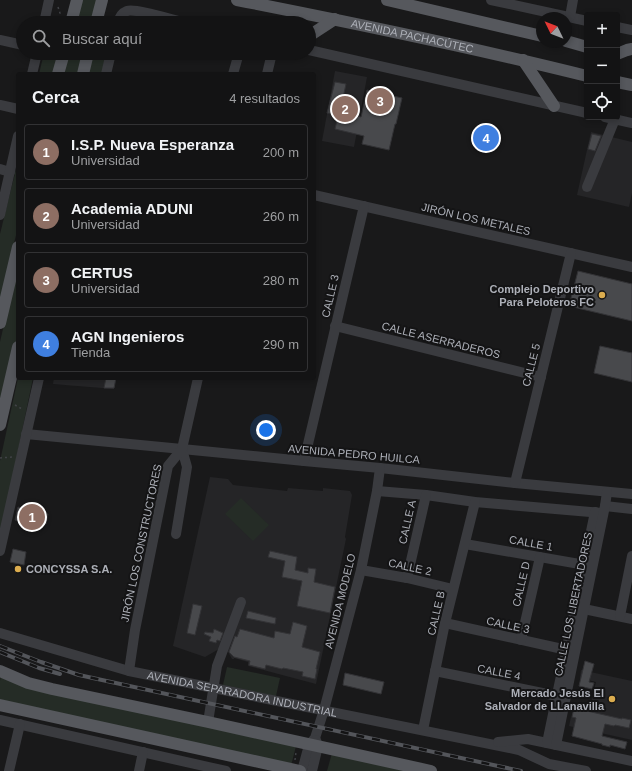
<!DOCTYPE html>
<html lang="es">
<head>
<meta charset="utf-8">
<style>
  :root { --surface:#131314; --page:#202022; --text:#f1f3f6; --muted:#9d9ea0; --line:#323234; --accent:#2563eb }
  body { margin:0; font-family:Helvetica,sans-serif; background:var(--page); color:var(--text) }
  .controls { position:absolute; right:12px; top:12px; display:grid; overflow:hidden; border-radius:4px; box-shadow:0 2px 6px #0003 }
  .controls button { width:36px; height:36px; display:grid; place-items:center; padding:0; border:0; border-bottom:1px solid var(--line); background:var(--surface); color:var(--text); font:20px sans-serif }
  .compass { position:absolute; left:536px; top:12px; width:36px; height:36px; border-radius:50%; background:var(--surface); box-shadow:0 2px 6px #0003; rotate:313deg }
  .you { position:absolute; left:266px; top:430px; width:14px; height:14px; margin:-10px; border:3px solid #fff; border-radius:50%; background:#1a73e8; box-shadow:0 0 0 6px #1a73e833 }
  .badge { display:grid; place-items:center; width:26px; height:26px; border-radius:50%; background:var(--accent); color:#fff; font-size:13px; font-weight:700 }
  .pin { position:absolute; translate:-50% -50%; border:2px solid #fff; box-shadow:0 1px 4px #0006 }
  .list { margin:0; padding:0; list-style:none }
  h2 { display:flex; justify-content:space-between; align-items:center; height:52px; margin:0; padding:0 16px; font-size:17px }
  h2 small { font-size:13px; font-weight:400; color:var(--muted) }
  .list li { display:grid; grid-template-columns:26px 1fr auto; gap:12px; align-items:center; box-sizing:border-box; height:56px; margin:0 8px 8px; padding:0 8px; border:1px solid var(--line); border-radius:4px }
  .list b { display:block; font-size:15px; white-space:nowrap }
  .list p { margin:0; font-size:13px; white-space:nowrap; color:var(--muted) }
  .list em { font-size:13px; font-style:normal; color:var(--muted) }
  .icon { flex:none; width:22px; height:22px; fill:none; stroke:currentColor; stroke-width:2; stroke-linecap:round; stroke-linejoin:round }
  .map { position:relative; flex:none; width:632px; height:771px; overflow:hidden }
  .search { position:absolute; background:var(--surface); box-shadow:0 2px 6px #0003; left:16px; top:16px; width:300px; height:44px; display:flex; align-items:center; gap:10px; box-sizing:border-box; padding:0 14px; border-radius:22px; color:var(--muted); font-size:15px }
  .panel { position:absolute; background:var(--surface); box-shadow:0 2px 6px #0003; left:16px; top:72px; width:300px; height:308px; border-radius:4px }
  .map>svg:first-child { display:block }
  .built { fill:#252527 }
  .green { fill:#252c26 }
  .building { fill:#48494c; stroke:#333336 }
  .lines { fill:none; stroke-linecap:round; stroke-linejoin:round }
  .path { stroke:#404246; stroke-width:1.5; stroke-dasharray:2 3; stroke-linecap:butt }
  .minor { stroke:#3a3b3f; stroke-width:10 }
  .major { stroke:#56585d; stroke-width:12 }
  .rail-casing { stroke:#53555a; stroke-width:4 }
  .rail { stroke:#141415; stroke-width:2.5; stroke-dasharray:8; stroke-linecap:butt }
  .poi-dot { fill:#dcad4f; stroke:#141415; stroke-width:1.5 }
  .labels { text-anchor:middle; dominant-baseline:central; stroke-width:4; stroke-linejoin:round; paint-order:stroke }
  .street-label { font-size:11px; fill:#adb0b8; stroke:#141415 }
  .poi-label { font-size:11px; font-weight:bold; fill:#adb0b8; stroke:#141415; text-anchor:end }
</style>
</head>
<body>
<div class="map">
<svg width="632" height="771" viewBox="0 0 632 771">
  <rect width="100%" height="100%" fill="#19191a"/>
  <!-- built -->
  <g class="built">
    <polygon points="335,71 367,77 354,147 322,141"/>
    <polygon points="591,132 632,142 632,193 629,207 577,195"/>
    <polygon points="54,378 116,378 114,389 53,384"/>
    <polygon points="210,477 228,479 233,485 287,491 288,488 323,491 323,488 350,491 352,495 345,537 346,539 316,684 248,666 248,662 234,658 234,659 232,659 228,652 219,649 205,657 173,646"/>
    <polygon points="581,670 632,681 632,740 569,726 571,717 587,720 596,682 580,678"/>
  </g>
  <!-- green -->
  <g class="green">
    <polygon points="81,0 100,0 94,23 76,23"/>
    <polygon points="44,53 59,53 55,74 39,74"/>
    <polygon points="68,53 87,53 82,74 63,74"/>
    <polygon points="92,53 108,53 104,74 87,74"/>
    <polygon points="18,161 18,227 0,301 0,234"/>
    <polygon points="18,263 18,339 0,414 0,342"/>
    <polygon points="18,378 33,378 0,537 0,461"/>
    <polygon points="241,498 269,525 253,541 225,514"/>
    <polygon points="227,667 280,678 276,696 223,685"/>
    <polygon points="1,675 296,746 291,766 0,700 0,681"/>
    <polygon points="332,753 409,771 327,771"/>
  </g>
  <!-- building -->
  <g class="building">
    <polygon points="335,82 346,84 340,112 361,117 367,90 402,98 396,124 395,124 389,150 362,144 364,136 335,129 338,116 327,113"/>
    <polygon points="592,134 601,136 595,151 588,149"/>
    <polygon points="578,271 632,284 632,321 569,306"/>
    <polygon points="600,346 632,353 632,382 594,373"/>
    <polygon points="106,378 116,378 114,388 104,388"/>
    <polygon points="18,507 48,514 46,524 33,521 32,524 15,520"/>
    <polygon points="13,549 26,552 24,565 10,562"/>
    <polygon points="270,551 297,557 295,570 308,573 308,568 316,569 314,582 335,587 330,613 297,606 302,581 282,577 285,561 268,557"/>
    <polygon points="193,604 202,606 195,635 187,633"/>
    <polygon points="248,611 276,618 275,624 246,618"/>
    <polygon points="293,622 307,626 302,647 320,652 316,669 317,669 315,679 302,676 303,672 283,668 282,669 266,665 265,669 249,665 250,661 234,657 229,652 235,636 237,637 240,629 274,638 275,631 290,634"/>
    <polygon points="214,629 223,633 220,641 217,640 216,643 209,641 211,637 204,634 205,632 213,633"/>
    <polygon points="585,661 594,664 589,682 594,683 592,689 579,686"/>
    <polygon points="345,673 384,682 381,694 343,685"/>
    <polygon points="574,708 622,719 622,718 631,720 629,728 615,725 614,726 605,724 602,736 627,742 625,749 610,745 610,747 602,745 602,744 572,736 576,718 572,717"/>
  </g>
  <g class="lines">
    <!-- path -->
    <g class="path">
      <polyline points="58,7 60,13 63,12"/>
      <polyline points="15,405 22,409"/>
      <polyline points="0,458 12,457"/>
      <polyline points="295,760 296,752"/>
    </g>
    <!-- minor -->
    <g class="minor">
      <polyline points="491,0 587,21"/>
      <polyline points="570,17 573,0"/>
      <polyline points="44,23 49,0"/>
      <path d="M118,23c1,-5 4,-10 9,-12 9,-3 49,10 60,12"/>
      <polyline points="617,27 632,30"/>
      <polyline points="0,40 23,45"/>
      <polyline points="309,50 587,113"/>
      <polyline points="32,74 37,53"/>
      <polyline points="106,74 111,53"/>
      <polyline points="233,74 239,53"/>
      <polyline points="267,74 272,53"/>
      <polyline points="0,105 18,109"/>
      <polyline points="605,117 632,123"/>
      <polyline points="0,169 10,172"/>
      <polyline points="587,187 615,119"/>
      <polyline points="314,195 632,267"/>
      <polyline points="0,215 18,136"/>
      <polyline points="335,326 541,377"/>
      <polyline points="26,434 182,449 304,461 380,468 515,483 632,494"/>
      <polyline points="304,461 364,206"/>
      <polyline points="515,483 571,253"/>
      <polyline points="377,491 426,495 475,502 602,513"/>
      <polyline points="605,506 632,509"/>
      <polyline points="176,534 187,467 182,449"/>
      <polyline points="465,544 591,566"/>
      <polyline points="0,551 39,378"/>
      <polyline points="361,570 407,578 453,589"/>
      <polyline points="407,578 426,495"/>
      <polyline points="584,609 632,619"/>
      <polyline points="620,616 632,556"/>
      <polyline points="445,623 567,650"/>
      <path id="s1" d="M0,633l129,38 390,79 30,14 37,7"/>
      <polyline points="521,640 540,557"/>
      <polyline points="129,671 135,630 168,466 182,449 198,378"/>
      <polyline points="435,671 557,696"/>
      <polyline points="0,720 226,771"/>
      <polyline points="208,722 217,666 241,602"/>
      <polyline points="423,730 445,623 475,502"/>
      <polyline points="498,742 528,739 632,761"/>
      <polyline points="547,743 595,512"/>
      <polyline points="556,745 605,506 607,492"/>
      <polyline points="9,771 20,724"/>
      <polyline points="139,771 143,752"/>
      <polyline points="302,771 309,745 315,738 324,710 361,570 377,491 380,468"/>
      <polyline points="312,771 318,746 316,740"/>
    </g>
    <!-- major -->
    <g class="major">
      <path id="s2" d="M237,0c117,23 234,47 350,76"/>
      <polyline points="387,0 542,36"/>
      <polyline points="71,23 77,0"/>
      <polyline points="96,23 102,0"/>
      <polyline points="309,36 335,19"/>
      <polyline points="566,41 587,47"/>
      <polyline points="617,54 627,50 632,49"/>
      <polyline points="523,60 554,106"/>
      <polyline points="58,74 64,53"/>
      <polyline points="83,74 88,53"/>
      <polyline points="617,82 632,85"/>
      <polyline points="0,323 18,247"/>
      <polyline points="0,425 18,347"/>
      <polyline points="0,671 28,683 52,689 208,722 431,771"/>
      <polyline points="0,705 300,771"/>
    </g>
    <defs>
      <g id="rail">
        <polyline points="0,646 41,662 79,675 521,771"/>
        <polyline points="0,652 39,668 60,674"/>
      </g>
    </defs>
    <!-- rail casing -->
    <use href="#rail" class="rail-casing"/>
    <!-- rail -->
    <use href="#rail" class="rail"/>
  </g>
  <!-- markers -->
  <g class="poi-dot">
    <circle cx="602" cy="295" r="4"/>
    <circle cx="18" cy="569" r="4"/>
    <circle cx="612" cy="699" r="4"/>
  </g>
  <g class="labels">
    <!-- street labels -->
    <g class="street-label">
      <text stroke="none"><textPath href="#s2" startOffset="179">AVENIDA PACHACÚTEC</textPath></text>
      <text transform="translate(476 219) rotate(13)">JIRÓN LOS METALES</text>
      <text transform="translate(330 296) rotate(-77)">CALLE 3</text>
      <text transform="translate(441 340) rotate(14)">CALLE ASERRADEROS</text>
      <text transform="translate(531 365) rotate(-76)">CALLE 5</text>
      <text transform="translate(354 454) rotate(5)">AVENIDA PEDRO HUILCA</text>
      <text transform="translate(407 522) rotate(-77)">CALLE A</text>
      <text transform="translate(141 543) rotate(-78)">JIRÓN LOS CONSTRUCTORES</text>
      <text transform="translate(531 543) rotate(10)">CALLE 1</text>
      <text transform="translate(410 567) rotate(12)">CALLE 2</text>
      <text transform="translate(521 584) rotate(-77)">CALLE D</text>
      <text transform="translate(340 601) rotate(-76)">AVENIDA MODELO</text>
      <text transform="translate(573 604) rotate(-78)">CALLE LOS LIBERTADORES</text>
      <text transform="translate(436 613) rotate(-77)">CALLE B</text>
      <text transform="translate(508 625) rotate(12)">CALLE 3</text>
      <text transform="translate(499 672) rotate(11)">CALLE 4</text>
      <text stroke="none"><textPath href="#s1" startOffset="250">AVENIDA SEPARADORA INDUSTRIAL</textPath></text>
    </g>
    <!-- poi labels -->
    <g class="poi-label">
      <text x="594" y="289">Complejo Deportivo<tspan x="594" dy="13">Para Peloteros FC</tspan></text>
      <text x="26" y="569" text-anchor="start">CONCYSSA S.A.</text>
      <text x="604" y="693">Mercado Jesús El<tspan x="604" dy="13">Salvador de LLanavilla</tspan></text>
    </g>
  </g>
</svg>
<div class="controls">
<button>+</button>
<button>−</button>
<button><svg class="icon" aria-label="locate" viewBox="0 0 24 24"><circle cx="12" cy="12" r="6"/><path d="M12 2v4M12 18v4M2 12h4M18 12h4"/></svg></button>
</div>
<svg class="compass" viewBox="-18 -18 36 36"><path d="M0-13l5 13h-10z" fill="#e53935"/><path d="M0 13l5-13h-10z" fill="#9d9ea0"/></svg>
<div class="you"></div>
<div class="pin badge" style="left:32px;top:517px;background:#8d6e63">1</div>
<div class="pin badge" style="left:345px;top:109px;background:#8d6e63">2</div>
<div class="pin badge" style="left:380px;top:101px;background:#8d6e63">3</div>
<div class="pin badge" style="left:486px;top:138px;background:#3f7fe0">4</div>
<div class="search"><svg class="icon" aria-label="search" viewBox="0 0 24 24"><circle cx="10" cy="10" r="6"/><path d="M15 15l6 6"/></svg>Buscar aquí</div>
<section class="panel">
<h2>Cerca<small>4 resultados</small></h2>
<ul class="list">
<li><span class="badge" style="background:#8d6e63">1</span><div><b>I.S.P. Nueva Esperanza</b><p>Universidad</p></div><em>200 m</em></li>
<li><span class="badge" style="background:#8d6e63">2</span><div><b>Academia ADUNI</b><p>Universidad</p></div><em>260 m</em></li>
<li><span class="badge" style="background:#8d6e63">3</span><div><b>CERTUS</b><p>Universidad</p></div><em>280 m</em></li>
<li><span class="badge" style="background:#3f7fe0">4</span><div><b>AGN Ingenieros</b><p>Tienda</p></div><em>290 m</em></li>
</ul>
</section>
</div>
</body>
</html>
